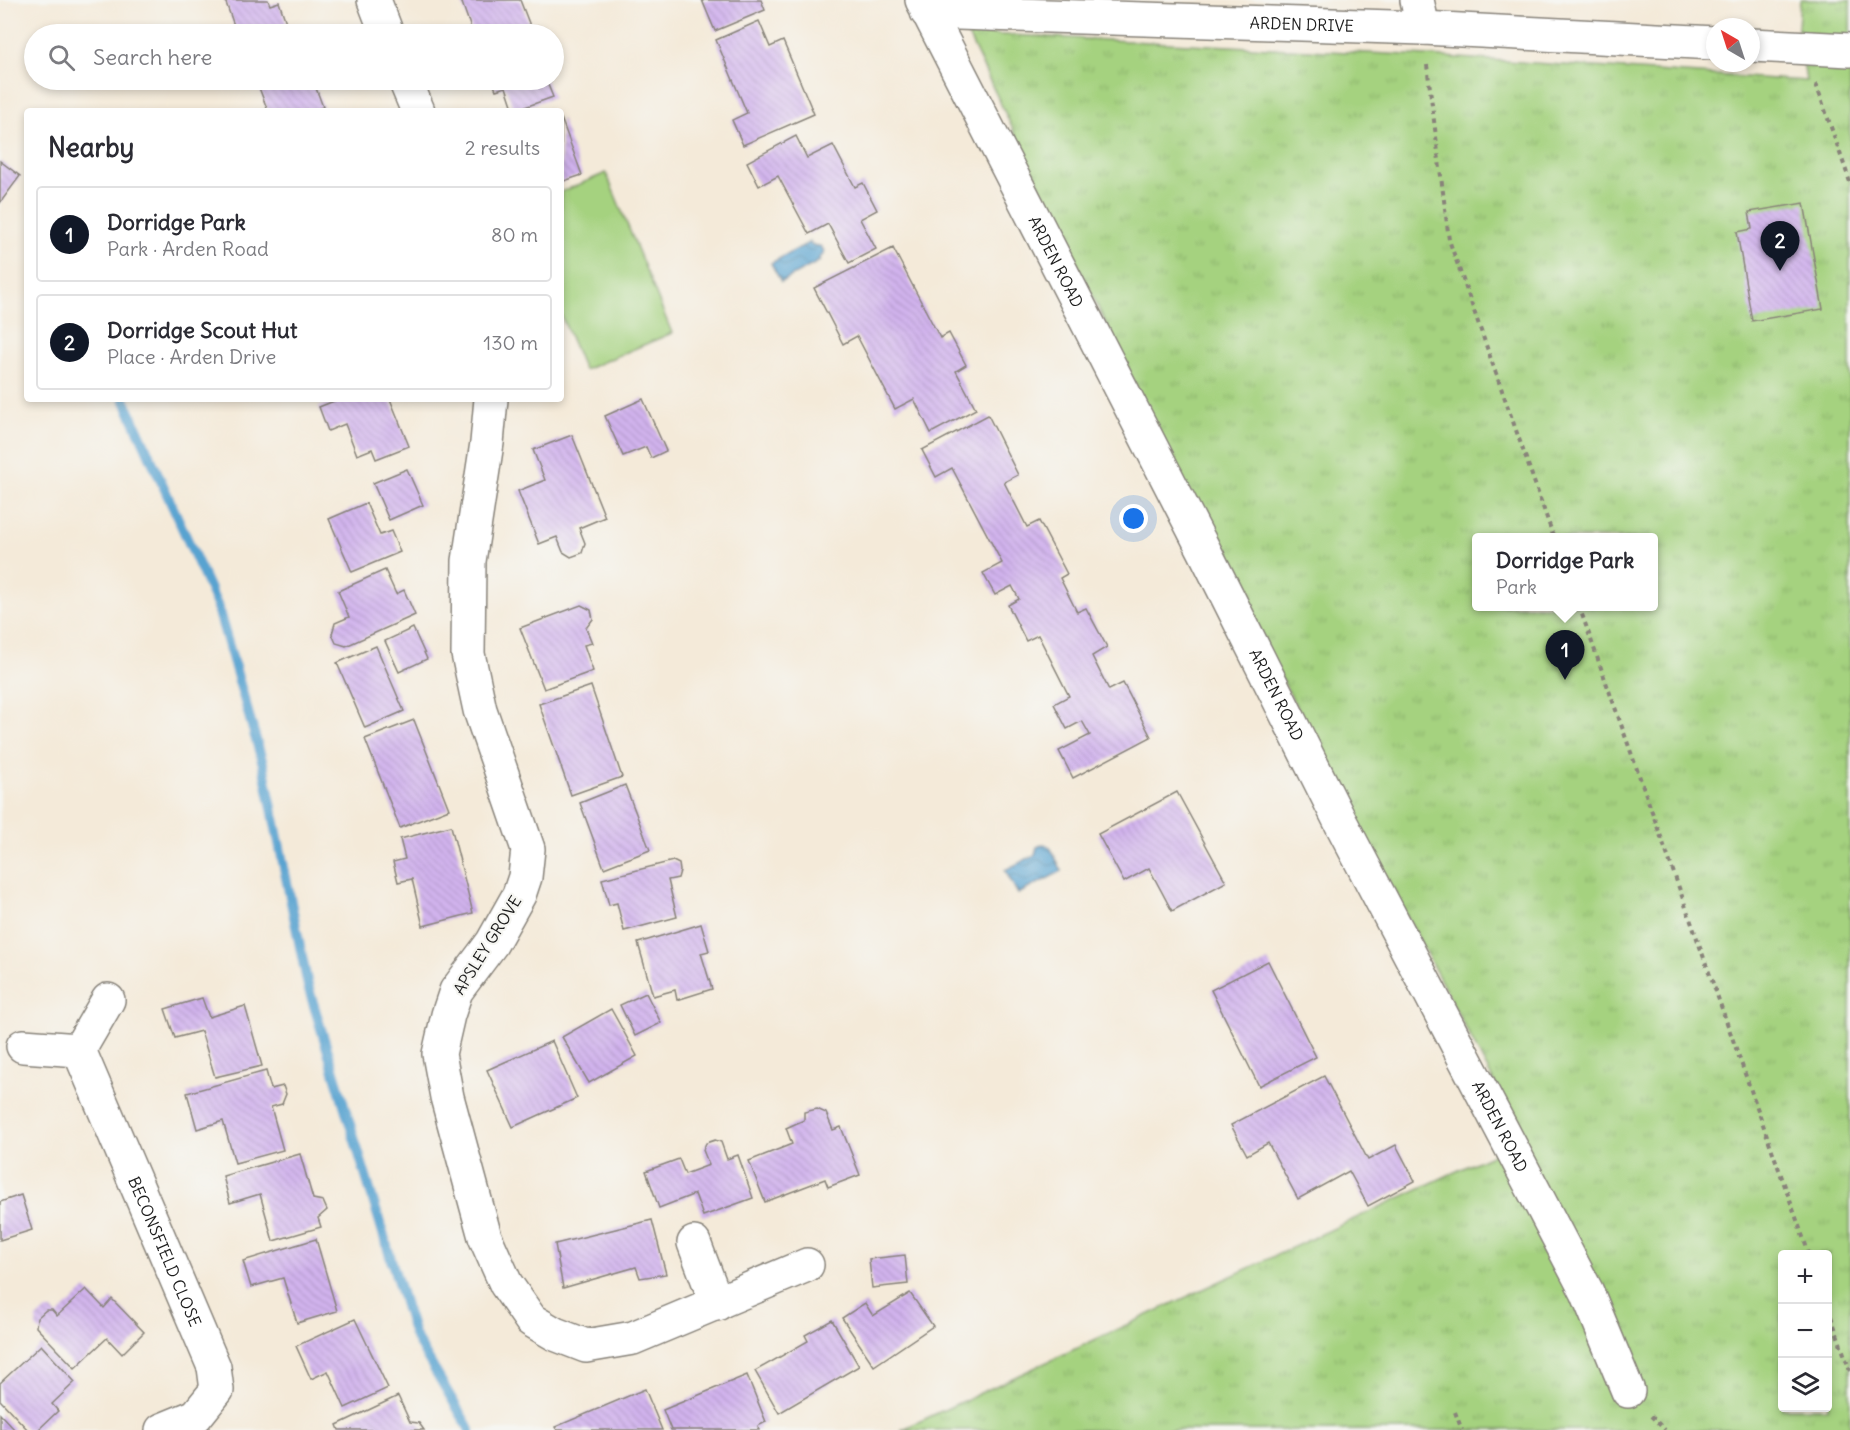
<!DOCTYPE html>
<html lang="en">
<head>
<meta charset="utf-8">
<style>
  :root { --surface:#fff; --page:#f7f7f7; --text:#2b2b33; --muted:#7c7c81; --line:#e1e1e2; --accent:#111827 }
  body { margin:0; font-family:Delius,sans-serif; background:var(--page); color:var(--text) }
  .controls { position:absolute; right:18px; bottom:18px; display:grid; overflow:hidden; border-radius:6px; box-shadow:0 3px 9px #0003 }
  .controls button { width:54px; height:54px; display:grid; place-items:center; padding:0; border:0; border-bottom:2px solid var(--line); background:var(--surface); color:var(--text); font:30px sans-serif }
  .compass { position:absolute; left:1706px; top:18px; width:54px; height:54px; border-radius:50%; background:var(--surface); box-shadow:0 3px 9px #0003; rotate:321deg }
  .you { position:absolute; left:1134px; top:519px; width:21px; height:21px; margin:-15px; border:4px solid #fff; border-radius:50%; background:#1a73e8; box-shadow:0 0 0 9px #1a73e833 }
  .badge { display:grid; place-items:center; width:39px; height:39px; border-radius:50%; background:var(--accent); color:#fff; font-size:20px; font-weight:700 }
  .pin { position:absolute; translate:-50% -50px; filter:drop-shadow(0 2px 3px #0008) }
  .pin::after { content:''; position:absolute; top:32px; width:21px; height:18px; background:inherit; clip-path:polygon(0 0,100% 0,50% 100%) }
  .popup { position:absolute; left:1472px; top:533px; width:186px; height:78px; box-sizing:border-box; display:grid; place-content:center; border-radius:6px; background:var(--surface); filter:drop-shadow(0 2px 4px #0005); font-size:20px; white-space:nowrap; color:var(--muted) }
  .popup b { font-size:22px; color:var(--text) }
  .popup::after { content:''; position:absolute; left:50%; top:100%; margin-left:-12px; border:12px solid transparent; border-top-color:var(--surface) }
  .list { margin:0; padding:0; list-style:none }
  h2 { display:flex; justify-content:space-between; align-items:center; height:78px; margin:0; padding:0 24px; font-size:26px }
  h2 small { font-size:20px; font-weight:400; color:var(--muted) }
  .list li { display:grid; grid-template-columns:39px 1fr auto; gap:18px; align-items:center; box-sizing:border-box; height:96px; margin:0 12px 12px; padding:0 12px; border:2px solid var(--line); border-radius:6px }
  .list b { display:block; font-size:22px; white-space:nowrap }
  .list p { margin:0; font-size:20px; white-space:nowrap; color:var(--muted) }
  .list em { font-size:20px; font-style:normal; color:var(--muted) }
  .icon { flex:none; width:33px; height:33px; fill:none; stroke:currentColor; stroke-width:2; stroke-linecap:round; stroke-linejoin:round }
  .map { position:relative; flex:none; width:1850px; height:1430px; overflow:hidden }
  .search { position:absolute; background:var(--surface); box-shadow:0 3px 9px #0003; left:24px; top:24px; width:540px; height:66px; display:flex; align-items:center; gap:15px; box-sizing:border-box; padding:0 21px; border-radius:33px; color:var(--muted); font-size:22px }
  .panel { position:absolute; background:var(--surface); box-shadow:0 3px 9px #0003; left:24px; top:108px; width:540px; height:294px; border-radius:6px }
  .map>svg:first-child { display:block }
  .park { fill:url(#park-tufts); stroke:#60774e; stroke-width:1.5; fill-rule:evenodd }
  .pitch { fill:#a5d27f; stroke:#60774e; stroke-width:1.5 }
  .water { fill:url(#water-waves); stroke:#3a6076; stroke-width:1.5 }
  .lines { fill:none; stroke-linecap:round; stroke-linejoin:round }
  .stream { stroke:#58a3d0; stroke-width:10 }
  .building { fill:url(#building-back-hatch) }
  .street-casing { stroke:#88837a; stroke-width:36 }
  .path { stroke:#88837a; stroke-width:4; stroke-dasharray:4.5 4.5; stroke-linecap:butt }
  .street { stroke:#fff; stroke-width:33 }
  .labels { text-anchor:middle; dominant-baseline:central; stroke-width:4.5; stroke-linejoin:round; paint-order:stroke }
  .street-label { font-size:16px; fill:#1c1c1c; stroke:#f6f6f2 }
</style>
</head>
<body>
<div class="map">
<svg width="1850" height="1430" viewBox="0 0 1850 1430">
  <defs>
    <pattern id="park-tufts" width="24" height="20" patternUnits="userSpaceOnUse" patternTransform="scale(1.5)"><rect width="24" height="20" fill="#a5d27f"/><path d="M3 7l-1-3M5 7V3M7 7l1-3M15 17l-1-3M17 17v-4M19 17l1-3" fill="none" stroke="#8db46d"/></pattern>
    <pattern id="water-waves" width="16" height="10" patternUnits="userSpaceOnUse" patternTransform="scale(1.5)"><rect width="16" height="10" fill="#58a3d0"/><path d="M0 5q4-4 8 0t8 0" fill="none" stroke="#4884a8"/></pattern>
    <pattern id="building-back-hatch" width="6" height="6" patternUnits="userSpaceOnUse" patternTransform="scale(1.5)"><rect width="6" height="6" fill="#d1b3ed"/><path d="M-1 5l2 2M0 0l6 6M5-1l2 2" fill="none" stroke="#b399cb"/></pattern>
  </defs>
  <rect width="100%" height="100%" fill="#f6f6f2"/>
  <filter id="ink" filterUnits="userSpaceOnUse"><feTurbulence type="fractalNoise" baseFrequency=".0167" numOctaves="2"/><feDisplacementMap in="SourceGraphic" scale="12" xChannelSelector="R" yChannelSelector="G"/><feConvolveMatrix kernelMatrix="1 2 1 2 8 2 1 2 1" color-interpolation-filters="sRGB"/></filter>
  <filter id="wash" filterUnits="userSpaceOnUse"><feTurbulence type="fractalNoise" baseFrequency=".008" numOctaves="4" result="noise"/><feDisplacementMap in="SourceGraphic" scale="24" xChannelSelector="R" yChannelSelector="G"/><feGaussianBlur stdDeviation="1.35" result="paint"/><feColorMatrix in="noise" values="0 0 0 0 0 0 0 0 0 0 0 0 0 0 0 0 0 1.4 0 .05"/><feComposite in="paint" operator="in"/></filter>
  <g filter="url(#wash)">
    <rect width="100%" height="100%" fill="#f4ead9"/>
    <!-- park -->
    <path class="park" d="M1800,0h50v1430h-949l586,-273 38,-16 -314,-597 -244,-511 461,23 378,25 -8,-53zM1476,538h178v68h-178zM1782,1254h46v154h-46z"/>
    <!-- pitch -->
    <polygon class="pitch" points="606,173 672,333 584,370 561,315 561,192"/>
    <!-- water -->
    <g class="water">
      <polygon points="810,242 811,245 820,246 824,251 823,255 819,258 820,261 781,282 771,263"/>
      <polygon points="1044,844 1050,847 1062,871 1018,894 1005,870 1035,855 1037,847"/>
    </g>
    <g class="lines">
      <!-- stream -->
      <polyline class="stream" points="124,399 217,605 263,764 308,986 414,1335 470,1430"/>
    </g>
    <g id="blocks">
      <!-- building -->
      <g class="building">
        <polygon points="225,0 268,0 270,5 279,2 290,34 237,34"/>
        <polygon points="461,0 520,0 532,31 521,34 473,34"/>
        <polygon points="702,0 761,0 765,10 715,31"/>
        <polygon points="759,21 770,47 783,41 814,114 743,145 732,120 747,113 716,40"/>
        <polygon points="256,80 313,80 323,107 313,111 268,111"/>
        <polygon points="492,80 546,80 553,97 514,111 506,87 496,90"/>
        <polygon points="561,118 582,175 561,182"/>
        <polygon points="796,136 807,158 833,145 855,187 863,183 877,210 860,219 876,249 849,263 828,224 809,234 778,176 759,186 747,162"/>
        <polygon points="0,161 20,176 0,203"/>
        <polygon points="1804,203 1823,309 1752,321 1737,232 1752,229 1749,212"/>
        <polygon points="893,248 940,338 949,333 966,365 956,371 976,409 931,433 914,399 895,409 857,336 843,344 814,288"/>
        <polygon points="339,399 390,399 409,446 376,459 372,449 357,455 345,424 328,431 319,407"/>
        <polygon points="643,399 666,451 651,458 646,447 623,456 605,416"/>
        <polygon points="988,415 1018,475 1004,482 1027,527 1039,521 1067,574 1060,578 1077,612 1086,608 1107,647 1092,656 1109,690 1123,683 1151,737 1073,778 1059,751 1090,735 1082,721 1067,729 1054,704 1069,696 1038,635 1026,641 1008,605 1019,599 1012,586 995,595 983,573 1002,563 952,468 936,477 922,450"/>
        <polygon points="572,435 605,517 579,528 585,543 582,553 571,557 563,552 557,537 539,544 518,491 545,480 533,450"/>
        <polygon points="407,469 423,505 389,520 373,483"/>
        <polygon points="366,503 380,535 391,531 400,552 352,572 329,519"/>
        <polygon points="385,570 396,594 404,590 415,615 346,646 336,643 332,634 335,623 349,617 338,591"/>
        <polygon points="581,605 591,610 593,619 586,628 592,643 584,645 593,671 544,689 520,628"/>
        <polygon points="413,628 427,659 399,672 385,641"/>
        <polygon points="376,646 404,711 365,728 337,663"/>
        <polygon points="591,686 622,777 571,795 539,704"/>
        <polygon points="414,720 449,809 400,828 365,739"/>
        <polygon points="625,785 650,850 604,868 580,803"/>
        <polygon points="1177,792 1226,882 1172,911 1149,868 1124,882 1098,834"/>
        <polygon points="451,826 473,913 423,926 412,879 398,882 393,862 405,859 400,839"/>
        <polygon points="673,861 679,864 680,871 678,878 668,880 677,917 624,931 617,903 609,905 602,879"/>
        <polygon points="701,924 709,951 701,953 712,989 677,1000 675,990 653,996 638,943"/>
        <polygon points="1268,961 1316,1057 1259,1086 1211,990"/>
        <polygon points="646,993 661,1023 635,1036 620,1005"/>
        <polygon points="202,998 209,1017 245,1006 262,1066 215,1077 201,1031 175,1038 165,1009"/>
        <polygon points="611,1009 637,1056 589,1083 562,1037"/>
        <polygon points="552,1041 577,1098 513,1127 487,1070"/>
        <polygon points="266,1071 271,1089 283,1086 286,1094 282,1104 271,1107 283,1150 235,1163 223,1121 197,1129 187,1093"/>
        <polygon points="1324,1076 1368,1160 1396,1145 1415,1181 1368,1206 1349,1171 1298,1199 1268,1143 1247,1155 1231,1125"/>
        <polygon points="817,1109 826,1113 833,1130 841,1127 860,1175 828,1187 825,1179 765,1202 749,1161 792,1144 786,1128 804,1120 804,1112"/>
        <polygon points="715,1140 721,1142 727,1159 738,1155 753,1198 703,1216 695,1194 659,1208 646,1171 679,1159 685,1174 709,1165 703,1150 706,1143"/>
        <polygon points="300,1154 313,1199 323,1201 327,1210 318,1218 321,1227 273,1241 260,1194 230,1203 223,1176"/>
        <polygon points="21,1195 32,1230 0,1240 0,1202"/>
        <polygon points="652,1220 666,1274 640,1278 636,1267 563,1288 555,1244"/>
        <polygon points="316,1239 337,1311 297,1323 283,1278 251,1287 243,1261"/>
        <polygon points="905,1255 908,1284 872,1288 869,1259"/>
        <polygon points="86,1289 104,1308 112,1299 144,1332 122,1354 107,1338 75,1368 36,1327 37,1318 46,1310 52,1310 57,1316"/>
        <polygon points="910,1293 933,1326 874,1366 842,1318 865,1303 873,1316"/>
        <polygon points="355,1319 388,1388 345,1408 328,1371 311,1379 296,1346"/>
        <polygon points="832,1320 859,1366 779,1413 755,1371 808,1341 805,1335"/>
        <polygon points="41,1345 75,1382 52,1404 58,1411 38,1430 28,1430 0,1400 0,1383"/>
        <polygon points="747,1375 766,1422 758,1426 759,1430 671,1430 663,1410"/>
        <polygon points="645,1389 662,1430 557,1430 555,1427"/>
        <polygon points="398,1396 410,1422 419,1423 424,1430 339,1430 337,1425"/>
        <polygon points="0,1414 15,1430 0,1430"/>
      </g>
    </g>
  </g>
  <g filter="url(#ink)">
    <use href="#blocks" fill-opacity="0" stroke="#88837a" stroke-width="1.5"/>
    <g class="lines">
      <defs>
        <g id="street">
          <polyline points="374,0 387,34"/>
          <path id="s1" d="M922,0l282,550 138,275 245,467 41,99"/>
          <polyline points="1417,0 1423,28"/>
          <path id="s2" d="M927,12l496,16 292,15"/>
          <polyline points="1751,45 1850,50"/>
          <polyline points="405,80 418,111"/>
          <polyline points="491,399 487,443 469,561 468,654 480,710 528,849 525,877 519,895 492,943 456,991 448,1015 439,1054 447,1097 485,1237 506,1284 531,1320 555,1334 586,1346 633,1338 807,1265"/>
          <polyline points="23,1046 79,1050 108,1000"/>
          <path id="s3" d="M79,1050l135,317 3,23 -21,26 -34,14"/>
          <polyline points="694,1243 717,1304"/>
        </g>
      </defs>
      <!-- street casing -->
      <use href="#street" class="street-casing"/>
      <!-- path -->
      <g class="path">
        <polyline points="1427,65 1449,240 1554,538"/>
        <polyline points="1816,84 1850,182"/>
        <polyline points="1579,606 1809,1254"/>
        <polyline points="1828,1308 1850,1371"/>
        <polyline points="1455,1412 1462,1430"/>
        <polyline points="1651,1416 1665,1430"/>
      </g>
      <!-- street -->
      <use href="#street" class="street"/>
    </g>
  </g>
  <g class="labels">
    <!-- street labels -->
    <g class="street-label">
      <text stroke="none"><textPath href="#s2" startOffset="375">ARDEN DRIVE</textPath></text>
      <text stroke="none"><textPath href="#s1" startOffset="294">ARDEN ROAD</textPath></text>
      <text stroke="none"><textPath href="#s1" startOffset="780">ARDEN ROAD</textPath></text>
      <text transform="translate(487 945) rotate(-58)">APSLEY GROVE</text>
      <text stroke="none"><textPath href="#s1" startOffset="1266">ARDEN ROAD</textPath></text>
      <text stroke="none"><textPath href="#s3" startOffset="219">BECONSFIELD CLOSE</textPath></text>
    </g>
  </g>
</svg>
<div class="controls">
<button>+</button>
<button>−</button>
<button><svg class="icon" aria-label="layers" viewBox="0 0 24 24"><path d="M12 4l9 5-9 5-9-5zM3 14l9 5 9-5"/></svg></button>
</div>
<svg class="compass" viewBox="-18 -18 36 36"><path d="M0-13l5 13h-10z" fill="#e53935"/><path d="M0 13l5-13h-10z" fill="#7c7c81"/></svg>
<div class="you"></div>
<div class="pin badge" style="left:1565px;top:680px">1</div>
<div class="popup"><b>Dorridge Park</b>Park</div>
<div class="pin badge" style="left:1780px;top:271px">2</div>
<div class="search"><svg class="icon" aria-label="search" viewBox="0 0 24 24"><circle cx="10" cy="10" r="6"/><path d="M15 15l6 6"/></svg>Search here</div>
<section class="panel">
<h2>Nearby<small>2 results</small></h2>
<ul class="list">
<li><span class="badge">1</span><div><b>Dorridge Park</b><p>Park · Arden Road</p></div><em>80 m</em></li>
<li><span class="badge">2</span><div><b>Dorridge Scout Hut</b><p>Place · Arden Drive</p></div><em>130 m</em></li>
</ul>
</section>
</div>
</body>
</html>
